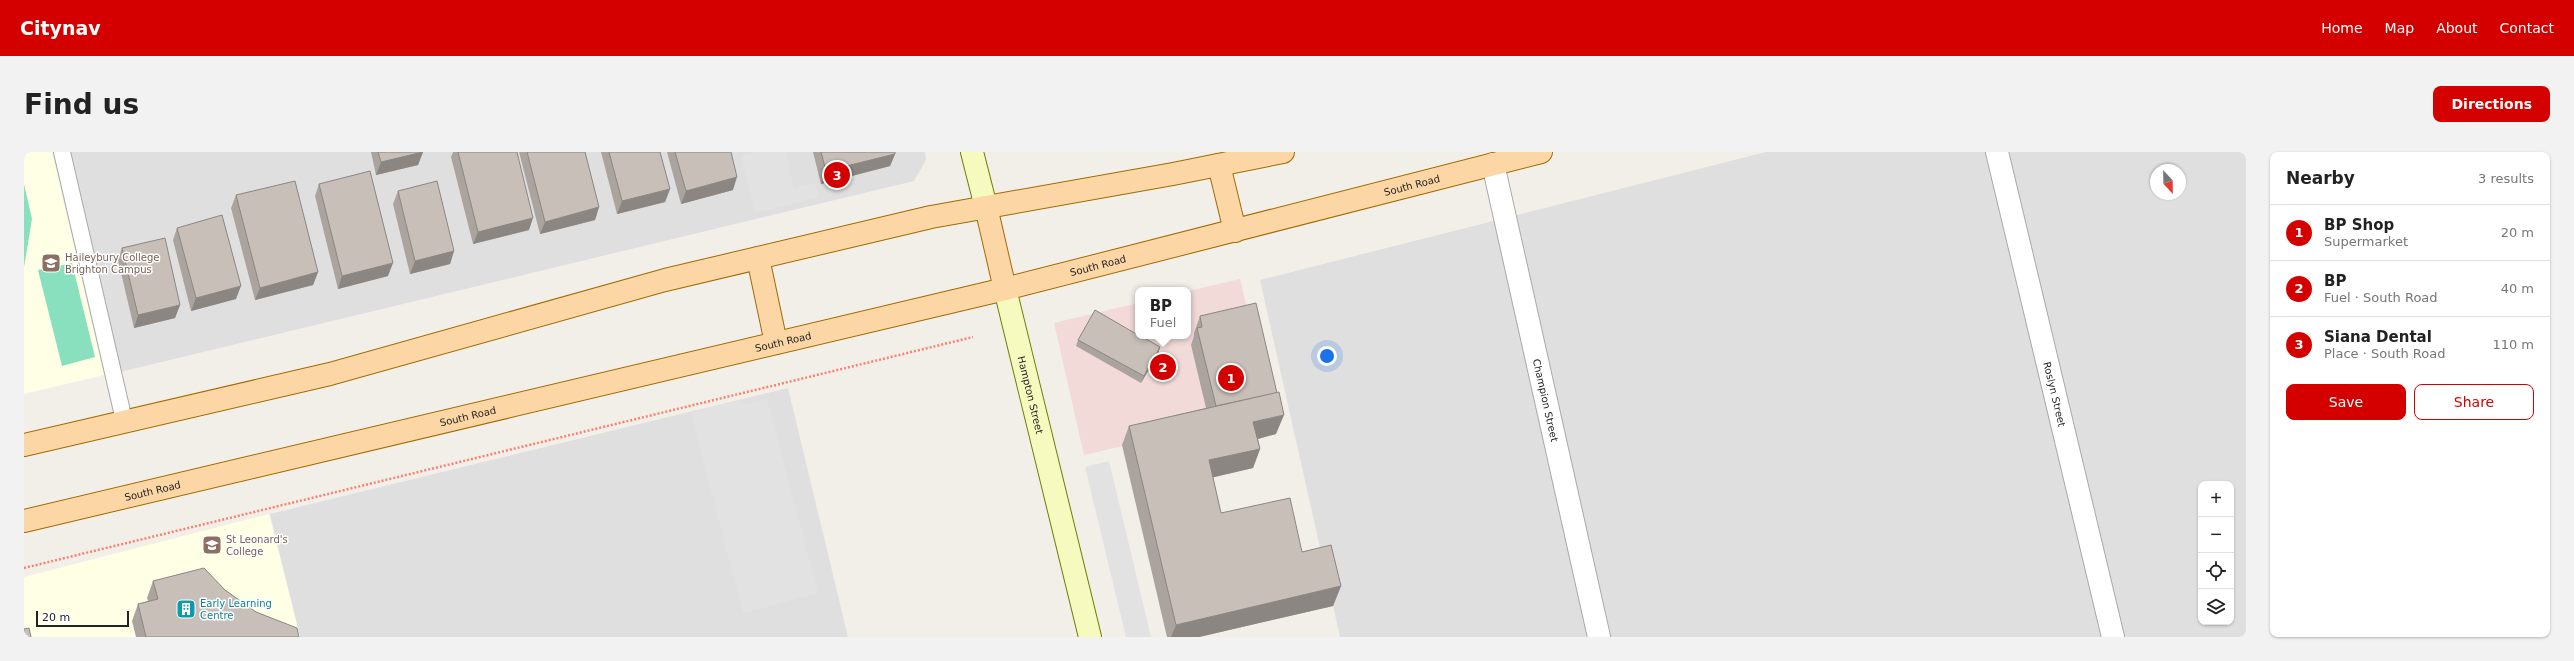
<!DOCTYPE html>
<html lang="en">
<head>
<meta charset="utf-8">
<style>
  :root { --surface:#fff; --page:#f2f2f2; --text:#222; --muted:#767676; --line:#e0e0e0; --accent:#d40000 }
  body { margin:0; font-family:"DejaVu Sans",sans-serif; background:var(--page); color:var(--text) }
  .controls { position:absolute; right:12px; bottom:12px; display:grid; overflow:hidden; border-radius:8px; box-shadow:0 1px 3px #0004 }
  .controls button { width:36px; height:36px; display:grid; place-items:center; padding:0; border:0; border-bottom:1px solid var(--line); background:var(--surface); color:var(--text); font:20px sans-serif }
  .compass { position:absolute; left:2126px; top:12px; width:36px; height:36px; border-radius:50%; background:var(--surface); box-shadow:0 1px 3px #0004; rotate:158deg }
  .scale { position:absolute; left:12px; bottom:10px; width:93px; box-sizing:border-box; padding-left:4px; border:2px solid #222; border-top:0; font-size:11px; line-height:14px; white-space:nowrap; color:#222; -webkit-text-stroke:3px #fff; paint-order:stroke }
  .you { position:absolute; left:1303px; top:204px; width:14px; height:14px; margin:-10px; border:3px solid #fff; border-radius:50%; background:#1a73e8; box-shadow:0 0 0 6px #1a73e833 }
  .badge { display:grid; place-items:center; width:26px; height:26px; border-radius:50%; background:var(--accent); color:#fff; font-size:13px; font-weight:700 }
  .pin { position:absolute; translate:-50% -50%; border:2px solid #fff; box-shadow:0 1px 4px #0006 }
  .popup { position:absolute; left:1111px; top:135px; width:56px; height:52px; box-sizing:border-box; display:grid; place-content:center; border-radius:8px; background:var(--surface); filter:drop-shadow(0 1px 3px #0005); font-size:13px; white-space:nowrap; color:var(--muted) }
  .popup b { font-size:15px; color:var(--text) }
  .popup::after { content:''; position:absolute; left:50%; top:100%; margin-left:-8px; border:8px solid transparent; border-top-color:var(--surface) }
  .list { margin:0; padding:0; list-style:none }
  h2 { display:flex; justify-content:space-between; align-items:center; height:52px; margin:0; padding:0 16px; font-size:17px }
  h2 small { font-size:13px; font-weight:400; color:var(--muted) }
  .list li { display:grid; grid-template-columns:26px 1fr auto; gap:12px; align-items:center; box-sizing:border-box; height:56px; padding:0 16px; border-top:1px solid var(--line) }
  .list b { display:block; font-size:15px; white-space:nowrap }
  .list p { margin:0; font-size:13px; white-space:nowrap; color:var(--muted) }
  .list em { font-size:13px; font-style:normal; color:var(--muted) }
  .actions { display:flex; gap:8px; padding:12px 16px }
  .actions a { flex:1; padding:9px 0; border:1px solid var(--accent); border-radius:8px; text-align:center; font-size:14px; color:var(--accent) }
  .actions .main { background:var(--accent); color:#fff }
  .icon { flex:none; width:22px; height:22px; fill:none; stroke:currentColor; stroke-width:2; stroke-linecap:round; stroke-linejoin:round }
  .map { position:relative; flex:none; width:2222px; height:485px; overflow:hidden; border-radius:8px }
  header { display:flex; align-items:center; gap:24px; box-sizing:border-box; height:56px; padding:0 20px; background:var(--accent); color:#fff }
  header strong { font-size:19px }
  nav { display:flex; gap:22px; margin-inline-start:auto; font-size:14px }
  .intro { display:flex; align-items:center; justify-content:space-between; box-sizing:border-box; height:96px; padding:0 24px }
  h1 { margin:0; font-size:28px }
  .button { padding:10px 18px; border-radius:8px; background:var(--accent); color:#fff; font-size:14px; font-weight:700 }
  main { display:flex; gap:24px; padding:0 24px }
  aside { flex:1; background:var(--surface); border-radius:8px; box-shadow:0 1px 3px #0004 }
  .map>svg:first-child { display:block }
  .residential { fill:#e0dfdf; fill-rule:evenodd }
  .commercial { fill:#f2dad9 }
  .education { fill:#ffffe5 }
  .pitch { fill:#88e0be }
  .parking { fill:#e2e2e2 }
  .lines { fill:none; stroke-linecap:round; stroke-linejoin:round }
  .lane-casing { stroke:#a9a9a9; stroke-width:18 }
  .street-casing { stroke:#a9a9a9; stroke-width:24 }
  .secondary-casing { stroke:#707d05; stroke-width:24 }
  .primary-casing { stroke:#a06b00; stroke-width:24 }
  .path { stroke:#fa8072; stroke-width:2.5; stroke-dasharray:2 2; stroke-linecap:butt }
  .lane { stroke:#fff; stroke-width:16 }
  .street { stroke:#fff; stroke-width:22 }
  .secondary { stroke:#f7fabf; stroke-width:22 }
  .primary { stroke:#fcd6a4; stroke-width:22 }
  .wall { fill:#aba49e }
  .shaded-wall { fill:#8b8681 }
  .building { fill:#c7bfb8; stroke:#8b8681 }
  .labels { text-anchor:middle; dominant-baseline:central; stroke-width:3; stroke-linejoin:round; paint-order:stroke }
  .street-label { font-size:10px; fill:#222; stroke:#fff }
  .education-label { font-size:10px; fill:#785e54; stroke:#fff; text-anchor:start }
  .culture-label { font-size:10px; fill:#0d838f; stroke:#fff; text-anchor:start }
</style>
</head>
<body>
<header>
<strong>Citynav</strong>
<nav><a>Home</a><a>Map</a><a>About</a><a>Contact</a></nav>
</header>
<div class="intro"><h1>Find us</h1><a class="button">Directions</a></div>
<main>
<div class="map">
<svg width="2222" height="485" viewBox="0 0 2222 485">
  <rect width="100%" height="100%" fill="#f2efe9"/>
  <!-- residential -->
  <g class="residential">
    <polygon points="46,0 901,0 902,8 890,29 96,220"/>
    <path d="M1742,0h480v485h-906l-80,-357zM2132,18h24v24h-24zM2177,332h30v138h-30z"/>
    <polygon points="764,236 824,485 276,485 246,362"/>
  </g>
  <!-- commercial -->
  <polygon class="commercial" points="1216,127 1248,260 1060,303 1030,171 1114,151 1114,184 1164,184 1164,139"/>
  <!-- education -->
  <g class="education">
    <polygon points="0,0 28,0 80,223 0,242"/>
    <polygon points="245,362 276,485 0,485 0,425"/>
  </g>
  <!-- pitch -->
  <g class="pitch">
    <polygon points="0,32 8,67 0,115"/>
    <polygon points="48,111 71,205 38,214 14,118"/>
  </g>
  <!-- parking -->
  <g class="parking">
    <polygon points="732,0 762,0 770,36 791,31 795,45 731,61 717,4"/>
    <polygon points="743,247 794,441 719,461 667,261 717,248 719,253"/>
    <polygon points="1085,309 1127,485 1102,485 1061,315"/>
  </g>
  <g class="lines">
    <defs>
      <polyline id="lane" points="38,0 100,268"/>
      <g id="street">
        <path id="s1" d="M1973,0l116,485"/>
        <path id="s2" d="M1469,12l106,473"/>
      </g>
      <g id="secondary">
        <polyline points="948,0 962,55"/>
        <path id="s3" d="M981,137l85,348"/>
      </g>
      <g id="primary">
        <polyline points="1195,13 1211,79"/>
        <polyline points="962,55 981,137"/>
        <polyline points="734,106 752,191"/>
        <polyline points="0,293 306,222 641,128 907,65 1149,22 1259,0"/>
        <path id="s4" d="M0,369l981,-232 536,-137"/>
      </g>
    </defs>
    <!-- lane casing -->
    <use href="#lane" class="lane-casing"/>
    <!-- street casing -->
    <use href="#street" class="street-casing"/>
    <!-- secondary casing -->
    <use href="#secondary" class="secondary-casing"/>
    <!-- primary casing -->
    <use href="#primary" class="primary-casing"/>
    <!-- path -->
    <polyline class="path" points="0,416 949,185"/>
    <!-- lane -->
    <use href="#lane" class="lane"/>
    <!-- street -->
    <use href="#street" class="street"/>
    <!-- secondary -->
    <use href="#secondary" class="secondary"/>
    <!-- primary -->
    <use href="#primary" class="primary"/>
  </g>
  <!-- wall -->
  <g class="wall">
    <polygon points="347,0 399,0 394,13 352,23"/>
    <polygon points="429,0 493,0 505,78 449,92 427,5"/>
    <polygon points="495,0 561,0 575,55 571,68 516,82"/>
    <polygon points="577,0 636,0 646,37 641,50 593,62"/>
    <polygon points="643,0 707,0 709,38 657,52"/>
    <polygon points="789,0 871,0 871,2 866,14 797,32"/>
    <polygon points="295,32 364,124 314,137 291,44"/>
    <polygon points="374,39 430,99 426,112 386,122 369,52"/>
    <polygon points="212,43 294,120 289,133 231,148 207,56"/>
    <polygon points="153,76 212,147 167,159 149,88"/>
    <polygon points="98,96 156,153 151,166 110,176 94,108"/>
    <polygon points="1176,164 1252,282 1234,287 1236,297 1229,316 1189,325 1197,361 1278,400 1317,434 1309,454 1175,485 1143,485 1098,293 1105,274 1182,256 1167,193 1170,184 1170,181"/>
    <polygon points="1054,188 1136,195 1134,202 1117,231 1052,194"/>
    <polygon points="129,429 201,438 232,460 275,485 112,485 108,469 114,452 124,449 123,446"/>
  </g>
  <!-- shaded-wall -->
  <g class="shaded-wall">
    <polygon points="399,0 394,13 352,23 357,10"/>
    <polygon points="871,2 866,14 797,32 802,19"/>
    <polygon points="713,25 709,38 657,52 662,39"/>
    <polygon points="646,37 641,50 593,62 598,49"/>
    <polygon points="575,55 571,68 516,82 521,70"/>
    <polygon points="509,66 505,78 449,92 454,80"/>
    <polygon points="430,99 426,112 386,122 391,109"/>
    <polygon points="369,111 364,124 314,137 318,124"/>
    <polygon points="294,120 289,133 231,148 236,136"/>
    <polygon points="217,134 212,147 167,159 172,146"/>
    <polygon points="156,153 151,166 110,176 114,163"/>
    <polygon points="1136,195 1134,202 1117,231 1120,224"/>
    <polygon points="1260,263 1252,282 1222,290 1229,270"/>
    <polygon points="1236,297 1229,316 1178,328 1185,308"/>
    <polygon points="1317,434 1309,454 1175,485 1147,485 1152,473"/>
  </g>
  <!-- building -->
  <g class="building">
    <polygon points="354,0 399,0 357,10"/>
    <polygon points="434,0 493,0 509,66 454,80"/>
    <polygon points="503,0 561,0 575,55 521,70"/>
    <polygon points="585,0 636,0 646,37 598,49"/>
    <polygon points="651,0 707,0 713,25 662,39"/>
    <polygon points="797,0 871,0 871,2 802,19"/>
    <polygon points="346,19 369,111 318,124 295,32"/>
    <polygon points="271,29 294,120 236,136 212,43"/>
    <polygon points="413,29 430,99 391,109 374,39"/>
    <polygon points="198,63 217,134 172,146 153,76"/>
    <polygon points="141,86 156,153 114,163 98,96"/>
    <polygon points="1232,151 1253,241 1192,254 1173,176 1178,175 1176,164"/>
    <polygon points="1071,158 1114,183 1114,184 1117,184 1136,195 1120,224 1054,188"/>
    <polygon points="1255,240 1260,263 1229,270 1236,297 1185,308 1197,361 1266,346 1278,400 1307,393 1317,434 1152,473 1105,274"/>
    <polygon points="180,416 201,438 232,460 273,476 275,485 122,485 114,452 134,447 129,429"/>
    <polygon points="5,476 7,485 0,485 0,477"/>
  </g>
  <!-- icons -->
  <defs>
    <symbol id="school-square" viewBox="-11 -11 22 22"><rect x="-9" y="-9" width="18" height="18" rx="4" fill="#8d6e63" stroke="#fff"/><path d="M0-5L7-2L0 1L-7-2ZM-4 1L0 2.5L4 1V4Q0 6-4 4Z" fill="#fff"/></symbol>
    <symbol id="building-square" viewBox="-11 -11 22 22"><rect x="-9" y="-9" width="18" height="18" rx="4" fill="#0f9aa8" stroke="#fff"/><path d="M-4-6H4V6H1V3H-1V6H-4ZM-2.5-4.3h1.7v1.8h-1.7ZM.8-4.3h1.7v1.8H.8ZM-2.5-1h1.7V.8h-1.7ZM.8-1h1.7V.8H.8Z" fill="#fff"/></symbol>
  </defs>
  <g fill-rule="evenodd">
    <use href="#school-square" x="16" y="100" width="22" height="22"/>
    <use href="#school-square" x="177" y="382" width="22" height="22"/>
    <use href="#building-square" x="151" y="446" width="22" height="22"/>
  </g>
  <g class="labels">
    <!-- street labels -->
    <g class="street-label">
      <text stroke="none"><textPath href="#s4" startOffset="1428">South Road</textPath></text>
      <text stroke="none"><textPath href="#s4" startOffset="1104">South Road</textPath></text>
      <text stroke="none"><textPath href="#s4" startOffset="780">South Road</textPath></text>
      <text stroke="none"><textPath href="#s1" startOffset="249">Roslyn Street</textPath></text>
      <text stroke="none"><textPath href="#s3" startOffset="109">Hampton Street</textPath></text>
      <text stroke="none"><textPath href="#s2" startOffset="242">Champion Street</textPath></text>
      <text stroke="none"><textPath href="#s4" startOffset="456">South Road</textPath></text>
      <text stroke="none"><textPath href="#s4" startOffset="132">South Road</textPath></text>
    </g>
    <!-- education labels -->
    <g class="education-label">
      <text x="41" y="105">Haileybury College<tspan x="41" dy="12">Brighton Campus</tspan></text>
      <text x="202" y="387">St Leonard's<tspan x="202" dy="12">College</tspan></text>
    </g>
    <!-- culture labels -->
    <g class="culture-label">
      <text x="176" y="451">Early Learning<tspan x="176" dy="12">Centre</tspan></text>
    </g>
  </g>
</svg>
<div class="controls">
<button>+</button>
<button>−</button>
<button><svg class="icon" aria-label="locate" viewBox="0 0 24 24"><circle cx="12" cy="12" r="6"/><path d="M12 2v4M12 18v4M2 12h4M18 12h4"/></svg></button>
<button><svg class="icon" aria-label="layers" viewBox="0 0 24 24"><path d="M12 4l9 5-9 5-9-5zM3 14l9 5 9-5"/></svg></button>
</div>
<svg class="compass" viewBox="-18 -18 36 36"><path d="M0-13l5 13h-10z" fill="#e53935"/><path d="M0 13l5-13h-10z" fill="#767676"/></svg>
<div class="scale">20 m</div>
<div class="you"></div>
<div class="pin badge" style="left:1207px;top:226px">1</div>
<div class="pin badge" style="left:1139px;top:215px">2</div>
<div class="popup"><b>BP</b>Fuel</div>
<div class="pin badge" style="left:813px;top:23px">3</div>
</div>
<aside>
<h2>Nearby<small>3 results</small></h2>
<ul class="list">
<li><span class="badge">1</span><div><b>BP Shop</b><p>Supermarket</p></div><em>20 m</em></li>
<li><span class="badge">2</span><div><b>BP</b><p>Fuel · South Road</p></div><em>40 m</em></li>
<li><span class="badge">3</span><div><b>Siana Dental</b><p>Place · South Road</p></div><em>110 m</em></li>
</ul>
<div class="actions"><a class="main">Save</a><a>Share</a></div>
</aside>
</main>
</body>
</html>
